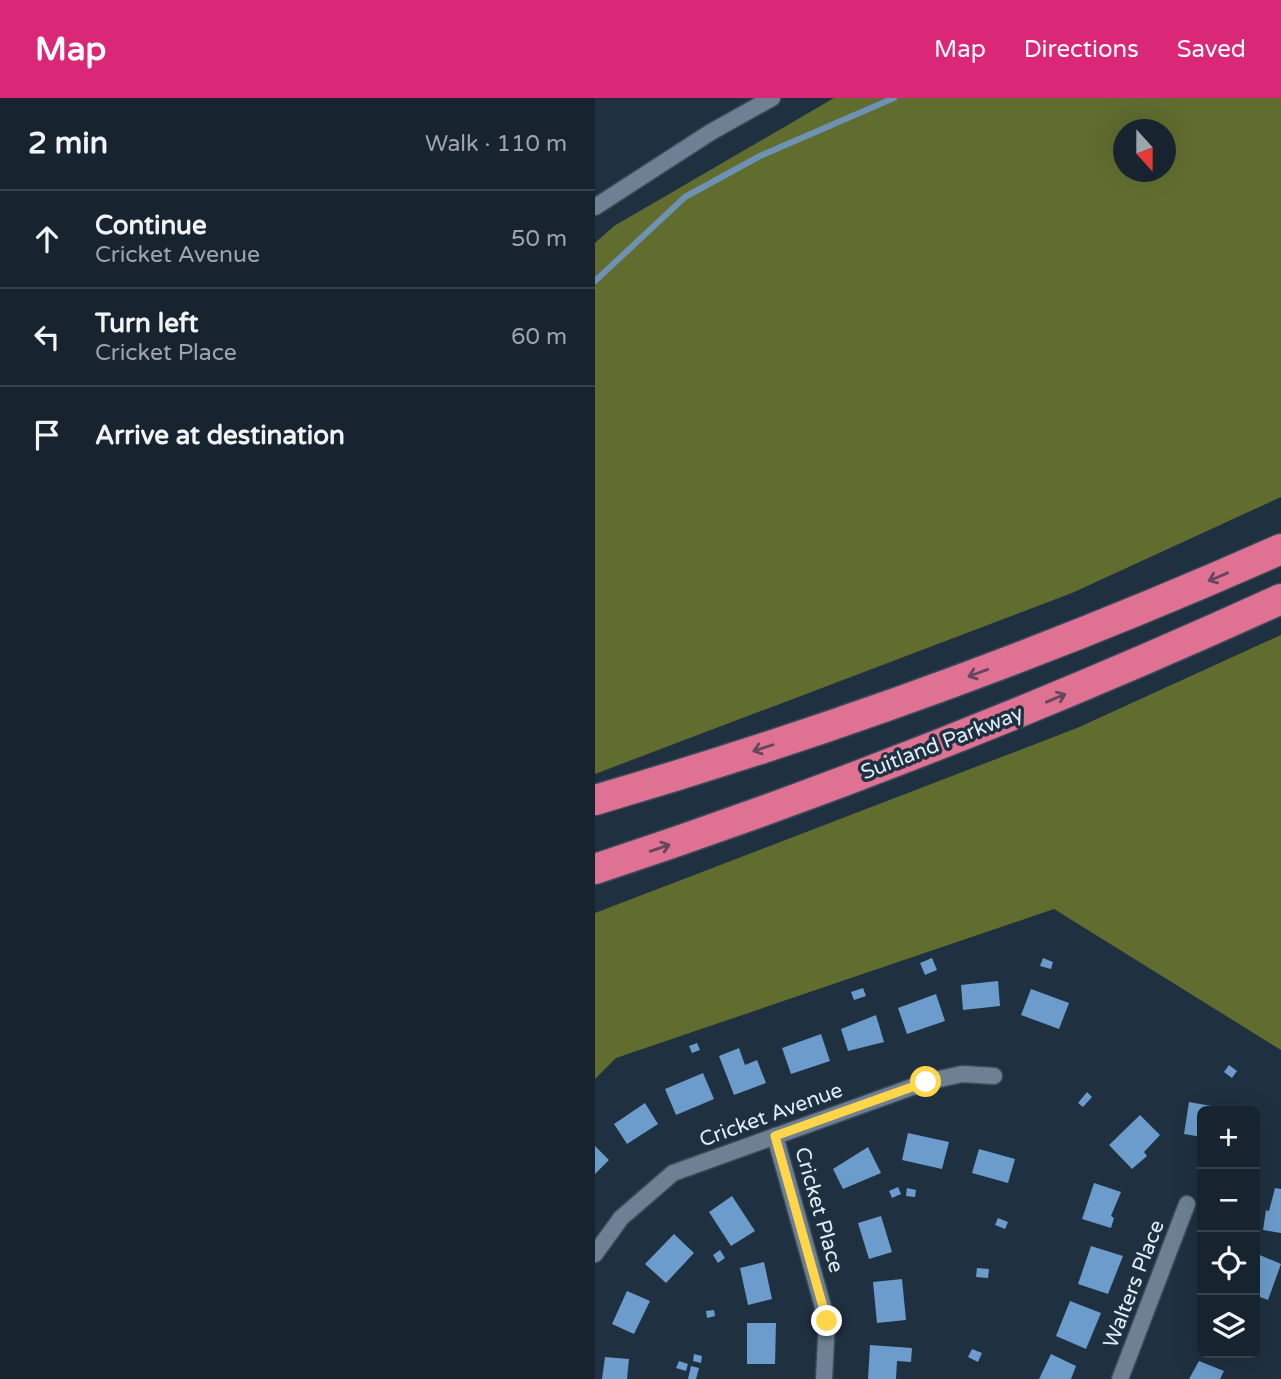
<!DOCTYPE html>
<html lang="en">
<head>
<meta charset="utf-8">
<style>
  :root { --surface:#172430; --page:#24303c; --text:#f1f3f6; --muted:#9ea4ab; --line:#36414c; --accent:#db2777 }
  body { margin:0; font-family:"Varela Round",sans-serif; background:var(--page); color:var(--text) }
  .controls { position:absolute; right:21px; bottom:21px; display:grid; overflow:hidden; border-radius:10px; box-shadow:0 7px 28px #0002 }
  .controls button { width:63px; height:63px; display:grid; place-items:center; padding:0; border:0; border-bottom:2px solid var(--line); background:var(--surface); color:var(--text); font:35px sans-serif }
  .compass { position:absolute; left:518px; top:21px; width:63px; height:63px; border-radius:50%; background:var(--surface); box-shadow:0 7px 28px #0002; rotate:159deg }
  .stop { position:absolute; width:21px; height:21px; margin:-16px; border:5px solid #ffd54a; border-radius:50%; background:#fff }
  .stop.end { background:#ffd54a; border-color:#fff; box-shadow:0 2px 7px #0008 }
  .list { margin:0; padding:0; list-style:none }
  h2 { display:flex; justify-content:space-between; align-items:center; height:91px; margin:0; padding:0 28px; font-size:30px }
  h2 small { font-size:23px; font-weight:400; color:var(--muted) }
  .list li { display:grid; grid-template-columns:46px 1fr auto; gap:21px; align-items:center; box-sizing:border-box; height:98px; padding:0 28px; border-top:2px solid var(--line) }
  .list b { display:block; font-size:26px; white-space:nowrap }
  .list p { margin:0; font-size:23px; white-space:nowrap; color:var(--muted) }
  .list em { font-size:23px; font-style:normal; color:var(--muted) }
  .icon { flex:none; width:38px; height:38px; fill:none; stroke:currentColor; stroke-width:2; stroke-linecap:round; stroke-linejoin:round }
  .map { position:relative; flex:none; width:686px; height:1281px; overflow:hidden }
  header { display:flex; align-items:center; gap:42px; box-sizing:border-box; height:98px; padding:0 35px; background:var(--accent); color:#fff }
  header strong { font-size:33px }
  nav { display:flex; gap:38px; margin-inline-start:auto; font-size:24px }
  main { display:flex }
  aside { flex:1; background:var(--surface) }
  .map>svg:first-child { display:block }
  .forest { fill:#616d2f; fill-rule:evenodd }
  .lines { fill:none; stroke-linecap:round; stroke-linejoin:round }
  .stream { stroke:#6d92b4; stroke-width:6 }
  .building { fill:#6b9ccb }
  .street-casing { stroke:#3c4b59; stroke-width:19 }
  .highway-casing { stroke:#3c4b59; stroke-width:33 }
  .street { stroke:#6e8194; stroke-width:16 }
  .highway { stroke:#df7192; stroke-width:30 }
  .oneway { stroke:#62475d }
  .route { stroke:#ffd54a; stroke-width:9 }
  .labels { text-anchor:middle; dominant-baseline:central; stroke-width:7; stroke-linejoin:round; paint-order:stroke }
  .street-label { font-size:21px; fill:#e2ecf7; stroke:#1f3040 }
</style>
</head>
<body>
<header>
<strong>Map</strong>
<nav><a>Map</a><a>Directions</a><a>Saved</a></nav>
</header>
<main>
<aside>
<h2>2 min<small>Walk · 110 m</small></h2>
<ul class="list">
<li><svg class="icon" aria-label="ahead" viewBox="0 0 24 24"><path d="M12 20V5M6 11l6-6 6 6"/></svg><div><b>Continue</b><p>Cricket Avenue</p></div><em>50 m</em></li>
<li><svg class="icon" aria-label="left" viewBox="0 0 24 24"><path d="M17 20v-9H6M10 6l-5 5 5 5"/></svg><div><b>Turn left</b><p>Cricket Place</p></div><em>60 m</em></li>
<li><svg class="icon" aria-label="arrive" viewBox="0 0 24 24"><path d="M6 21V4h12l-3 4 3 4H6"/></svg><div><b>Arrive at destination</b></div></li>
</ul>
</aside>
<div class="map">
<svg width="686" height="1281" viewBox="0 0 686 1281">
  <rect width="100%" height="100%" fill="#1f3040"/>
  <!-- forest -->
  <g class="forest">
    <path d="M239,0h447v399l-209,96 -477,181v-531l19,-17zM528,32h42v42h-42z"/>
    <polygon points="686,537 686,952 459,811 21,960 0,981 0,815 482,630"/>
  </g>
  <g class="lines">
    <!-- stream -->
    <polyline class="stream" points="0,183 90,99 165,58 299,0"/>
  </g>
  <!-- building -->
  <g class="building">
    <polygon points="337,860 342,872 330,877 325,865"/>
    <polygon points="448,860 458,864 456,871 445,868"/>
    <polygon points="403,883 405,908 368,912 366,887"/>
    <polygon points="268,890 271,898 259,902 256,894"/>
    <polygon points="436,891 474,905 464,931 426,917"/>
    <polygon points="341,896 350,923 312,936 303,910"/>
    <polygon points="281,917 289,944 253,953 246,931"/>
    <polygon points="226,936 235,963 196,976 187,950"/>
    <polygon points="102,945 105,952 97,955 94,948"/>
    <polygon points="144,950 150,967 162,962 171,985 139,997 124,958"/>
    <polygon points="634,967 642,973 637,980 629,974"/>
    <polygon points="108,975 119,1001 81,1017 70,991"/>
    <polygon points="492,994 497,999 488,1009 483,1005"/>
    <polygon points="594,1004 633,1011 633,1013 607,1013 607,1039 589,1036"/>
    <polygon points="50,1005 63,1026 32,1046 19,1026"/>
    <polygon points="545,1017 565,1037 549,1054 552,1058 537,1071 514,1047"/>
    <polygon points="313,1035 354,1044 347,1071 307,1062"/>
    <polygon points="0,1048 14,1062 0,1076"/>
    <polygon points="273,1049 286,1075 248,1091 238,1071"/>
    <polygon points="384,1051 420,1061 413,1085 377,1075"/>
    <polygon points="499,1085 526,1094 516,1118 519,1120 516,1130 487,1121"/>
    <polygon points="303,1089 306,1096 297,1100 294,1093"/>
    <polygon points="312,1090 321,1092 320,1099 311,1098"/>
    <polygon points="680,1090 686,1091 686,1135 668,1132 671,1112 674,1113"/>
    <polygon points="137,1098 160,1133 136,1148 114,1114"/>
    <polygon points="286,1118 297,1154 274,1161 263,1125"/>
    <polygon points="403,1120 413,1124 410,1131 400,1127"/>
    <polygon points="79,1136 99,1155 71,1185 50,1166"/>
    <polygon points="496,1148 528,1158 513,1196 483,1186"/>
    <polygon points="125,1152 130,1160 123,1165 118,1157"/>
    <polygon points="660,1155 686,1166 673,1202 660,1197"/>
    <polygon points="169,1164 177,1201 153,1207 145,1170"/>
    <polygon points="382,1170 394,1171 393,1180 381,1179"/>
    <polygon points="307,1181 311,1222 282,1225 278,1184"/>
    <polygon points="32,1193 55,1203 39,1236 17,1226"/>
    <polygon points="475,1203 506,1215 491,1251 461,1238"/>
    <polygon points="119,1212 120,1218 112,1220 111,1213"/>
    <polygon points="152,1225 181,1225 180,1266 152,1266"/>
    <polygon points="275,1247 317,1250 316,1264 302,1263 301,1281 273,1281"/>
    <polygon points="377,1251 387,1255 383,1264 373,1259"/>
    <polygon points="99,1256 107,1258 106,1265 98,1263"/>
    <polygon points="456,1256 481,1268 476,1281 444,1281"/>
    <polygon points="10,1259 34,1261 32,1281 7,1281"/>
    <polygon points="84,1263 93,1266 91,1273 81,1270"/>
    <polygon points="604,1263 629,1273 625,1281 594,1281"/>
    <polygon points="96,1268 104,1270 101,1281 93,1281"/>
  </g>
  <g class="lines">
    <defs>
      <g id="street">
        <polyline points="0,109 116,34 177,0"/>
        <polyline points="180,1038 232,1223 229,1281"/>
        <polyline points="0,1156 26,1120 78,1075 331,984 367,976 399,978"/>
        <polyline points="525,1281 592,1106"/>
      </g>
      <g id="highway">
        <path d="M0,702c234,-68 463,-152 686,-251"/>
        <path d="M0,771c234,-77 462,-168 686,-270"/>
      </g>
    </defs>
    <!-- street casing -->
    <use href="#street" class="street-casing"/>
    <!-- highway casing -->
    <use href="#highway" class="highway-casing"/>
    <!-- street -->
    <use href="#street" class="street"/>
    <!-- highway -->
    <use href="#highway" class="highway"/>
  </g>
  <!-- one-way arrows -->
  <defs><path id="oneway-shaft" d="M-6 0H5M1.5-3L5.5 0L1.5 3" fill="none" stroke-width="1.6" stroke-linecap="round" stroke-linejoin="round" transform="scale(1.75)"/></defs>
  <g class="oneway">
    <use href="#oneway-shaft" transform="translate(623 479) rotate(157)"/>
    <use href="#oneway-shaft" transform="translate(383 575) rotate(160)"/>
    <use href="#oneway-shaft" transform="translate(461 600) rotate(-23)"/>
    <use href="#oneway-shaft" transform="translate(168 650) rotate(162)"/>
    <use href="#oneway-shaft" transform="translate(65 750) rotate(-19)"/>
  </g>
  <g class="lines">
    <!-- route -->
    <polyline class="route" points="232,1223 180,1038 331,984"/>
  </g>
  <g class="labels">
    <!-- street labels -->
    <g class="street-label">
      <text transform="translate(347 645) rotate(-21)">Suitland Parkway</text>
      <text transform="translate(176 1017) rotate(-20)">Cricket Avenue</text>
      <text transform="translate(224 1112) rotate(74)">Cricket Place</text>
      <text transform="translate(539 1186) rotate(-69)">Walters Place</text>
    </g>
  </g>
</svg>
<div class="controls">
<button>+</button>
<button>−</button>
<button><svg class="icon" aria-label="locate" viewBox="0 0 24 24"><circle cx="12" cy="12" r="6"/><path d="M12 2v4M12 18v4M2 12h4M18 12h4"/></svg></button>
<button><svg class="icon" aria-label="layers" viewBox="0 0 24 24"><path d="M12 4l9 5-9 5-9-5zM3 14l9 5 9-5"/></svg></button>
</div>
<svg class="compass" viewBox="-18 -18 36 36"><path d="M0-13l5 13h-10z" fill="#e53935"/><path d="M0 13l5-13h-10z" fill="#9ea4ab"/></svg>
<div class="stop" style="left:331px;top:984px"></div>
<div class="stop end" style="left:232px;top:1223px"></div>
</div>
</main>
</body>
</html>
